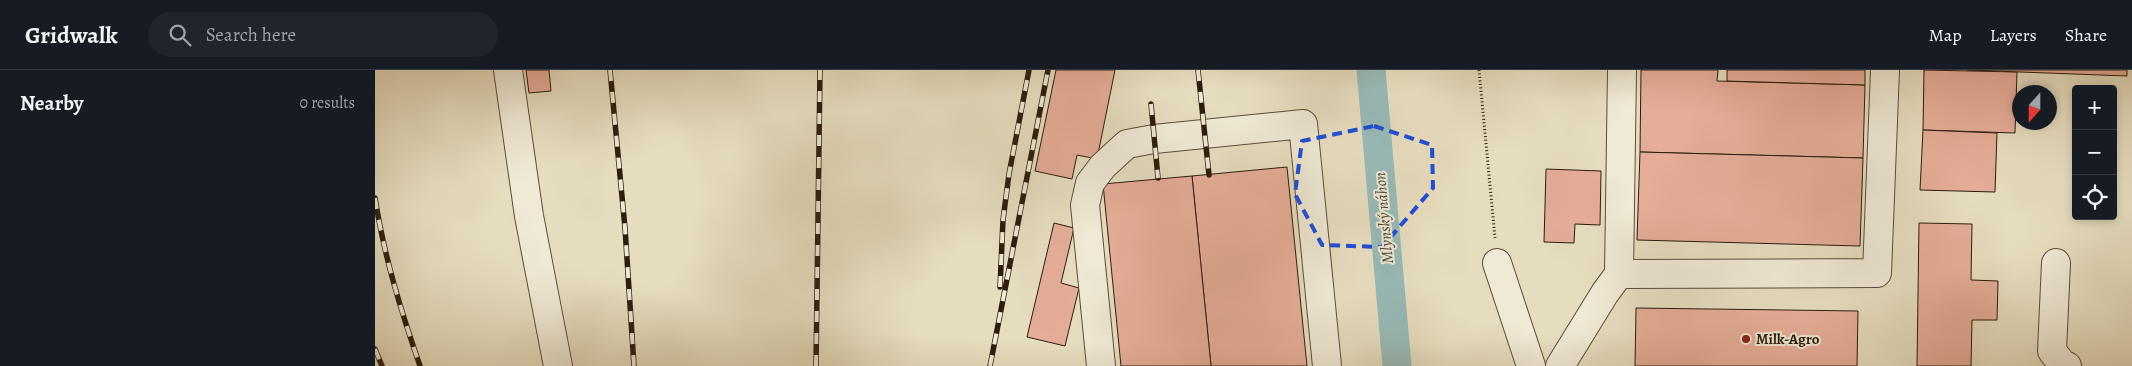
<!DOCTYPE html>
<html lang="en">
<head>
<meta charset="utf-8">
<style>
  :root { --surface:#171b24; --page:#20242c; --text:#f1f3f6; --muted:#9ea1a6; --line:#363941 }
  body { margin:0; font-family:Alegreya,serif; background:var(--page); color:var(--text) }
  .controls { position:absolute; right:15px; top:15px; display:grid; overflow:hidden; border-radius:5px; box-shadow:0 2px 8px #0003 }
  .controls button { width:45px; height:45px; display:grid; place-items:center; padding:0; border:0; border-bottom:1px solid var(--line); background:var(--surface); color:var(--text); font:25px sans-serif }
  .compass { position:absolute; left:1637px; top:15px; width:45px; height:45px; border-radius:50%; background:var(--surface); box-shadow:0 2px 8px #0003; rotate:201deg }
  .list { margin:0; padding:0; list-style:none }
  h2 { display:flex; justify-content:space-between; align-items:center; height:65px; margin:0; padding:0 20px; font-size:21px }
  h2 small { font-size:16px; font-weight:400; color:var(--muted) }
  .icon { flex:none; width:28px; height:28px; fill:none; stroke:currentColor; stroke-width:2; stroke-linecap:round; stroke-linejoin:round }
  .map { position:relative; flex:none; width:1757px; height:296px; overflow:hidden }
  header { display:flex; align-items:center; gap:30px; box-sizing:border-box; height:70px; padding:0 25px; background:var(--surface); border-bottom:1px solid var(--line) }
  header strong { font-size:24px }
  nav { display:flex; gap:28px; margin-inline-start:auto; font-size:18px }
  .search { width:350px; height:45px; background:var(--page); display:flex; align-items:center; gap:12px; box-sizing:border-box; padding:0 18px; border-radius:28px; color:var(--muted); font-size:19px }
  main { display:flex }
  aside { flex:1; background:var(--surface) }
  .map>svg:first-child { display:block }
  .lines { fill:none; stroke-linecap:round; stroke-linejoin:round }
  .canal { stroke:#98bab8; stroke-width:29 }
  .building { fill:#e5ad98; stroke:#2c1d0e }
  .minor-casing { stroke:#5a4d3a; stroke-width:30 }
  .path { stroke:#2c1d0e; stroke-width:3; stroke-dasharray:1 2.5; stroke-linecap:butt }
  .minor { stroke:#efe9d5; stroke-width:28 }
  .rail-casing { stroke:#2c1d0e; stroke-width:5.5 }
  .rail { stroke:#efe9d5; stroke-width:4; stroke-dasharray:11; stroke-linecap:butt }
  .marked { fill:none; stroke:#1d4ed8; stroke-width:4; stroke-dasharray:10 6; stroke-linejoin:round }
  .poi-dot { fill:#8f2418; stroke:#efe9d5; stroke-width:2 }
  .labels { text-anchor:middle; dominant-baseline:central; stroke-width:4; stroke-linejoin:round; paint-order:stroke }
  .poi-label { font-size:15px; font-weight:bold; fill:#2c1d0e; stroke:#efe9d5; text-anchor:start }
  .water-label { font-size:16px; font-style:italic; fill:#4c4c41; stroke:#efe9d5 }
</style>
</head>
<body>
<header>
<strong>Gridwalk</strong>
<div class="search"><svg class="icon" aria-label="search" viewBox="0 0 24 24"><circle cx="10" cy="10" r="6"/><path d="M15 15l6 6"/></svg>Search here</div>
<nav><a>Map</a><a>Layers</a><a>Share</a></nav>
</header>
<main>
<aside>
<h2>Nearby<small>0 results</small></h2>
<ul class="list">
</ul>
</aside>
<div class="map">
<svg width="1757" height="296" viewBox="0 0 1757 296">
  <rect width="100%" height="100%" fill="#e6ddbf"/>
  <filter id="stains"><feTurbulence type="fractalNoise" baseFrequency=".004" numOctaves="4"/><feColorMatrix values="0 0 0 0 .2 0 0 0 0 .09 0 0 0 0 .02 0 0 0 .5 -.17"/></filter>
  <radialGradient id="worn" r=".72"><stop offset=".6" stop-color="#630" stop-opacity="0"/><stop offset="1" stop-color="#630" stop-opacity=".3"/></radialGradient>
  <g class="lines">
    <!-- canal -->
    <polyline class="canal" points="996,0 1022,296"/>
  </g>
  <!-- building -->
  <g class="building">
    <polygon points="151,0 174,0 176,21 154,23"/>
    <polygon points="681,0 740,0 722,89 702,85 697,109 660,101"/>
    <polygon points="1266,0 1343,0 1342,11 1490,15 1488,88 1265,82"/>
    <polygon points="1352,0 1490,0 1490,15 1352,11"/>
    <polygon points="1549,0 1642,2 1640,63 1548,60"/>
    <polygon points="1592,0 1752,0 1752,6"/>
    <polygon points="1548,60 1622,63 1620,122 1545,120"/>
    <polygon points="1265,82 1488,88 1485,176 1262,170"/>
    <polygon points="912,97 932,296 836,296 817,106"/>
    <polygon points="1171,99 1226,101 1225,155 1200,154 1199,173 1169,172"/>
    <polygon points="817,106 836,296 746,296 728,114"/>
    <polygon points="679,153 699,158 686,213 704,218 690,276 652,267"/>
    <polygon points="1544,153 1597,154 1596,210 1623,211 1622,250 1597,250 1596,296 1542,296"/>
    <polygon points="1261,238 1483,241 1482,296 1260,296"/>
  </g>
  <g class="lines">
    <defs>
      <g id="minor">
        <polyline points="133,0 154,146 183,296"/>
        <polyline points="1122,193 1156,296"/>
        <polyline points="1681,193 1677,281 1688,295 1692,296"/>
        <polyline points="1244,204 1502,203 1510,0"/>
        <polyline points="726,296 710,135 715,113 728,96 752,74 779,69 928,54 952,296"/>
        <polyline points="1185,296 1230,223 1244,204 1247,0"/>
      </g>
    </defs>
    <!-- minor casing -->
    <use href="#minor" class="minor-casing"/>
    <!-- path -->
    <polyline class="path" points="1104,0 1120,168"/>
    <!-- minor -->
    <use href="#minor" class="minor"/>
    <defs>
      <g id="rail">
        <polyline points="235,0 250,158 259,296"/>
        <polyline points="823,0 834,105"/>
        <polyline points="776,34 783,108"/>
        <path d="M0,128c9,58 26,113 45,168"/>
        <polyline points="625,217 628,150 634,104 654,0"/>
        <polyline points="0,279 7,296"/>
        <polyline points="441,296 445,0"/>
        <polyline points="615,296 673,0"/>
      </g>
    </defs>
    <!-- rail casing -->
    <use href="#rail" class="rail-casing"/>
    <!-- rail -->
    <use href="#rail" class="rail"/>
  </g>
  <!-- marked area -->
  <path class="marked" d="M999,56l58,19 1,43 -51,59 -60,-2 -27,-51 7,-53z"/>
  <!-- markers -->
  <circle class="poi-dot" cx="1371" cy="269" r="5"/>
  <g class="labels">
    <!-- poi labels -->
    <g class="poi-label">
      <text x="1381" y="269">Milk-Agro</text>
    </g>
    <!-- water labels -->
    <g class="water-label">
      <text transform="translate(1009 148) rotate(-95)">Mlynský náhon</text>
    </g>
  </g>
  <rect width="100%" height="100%" filter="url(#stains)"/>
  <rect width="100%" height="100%" fill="url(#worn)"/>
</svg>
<div class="controls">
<button>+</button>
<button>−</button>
<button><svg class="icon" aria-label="locate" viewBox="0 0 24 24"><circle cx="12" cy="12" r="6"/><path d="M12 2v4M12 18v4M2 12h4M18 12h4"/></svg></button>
</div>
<svg class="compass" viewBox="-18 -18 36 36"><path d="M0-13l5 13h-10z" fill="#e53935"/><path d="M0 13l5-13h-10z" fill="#9ea1a6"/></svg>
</div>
</main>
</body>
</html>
